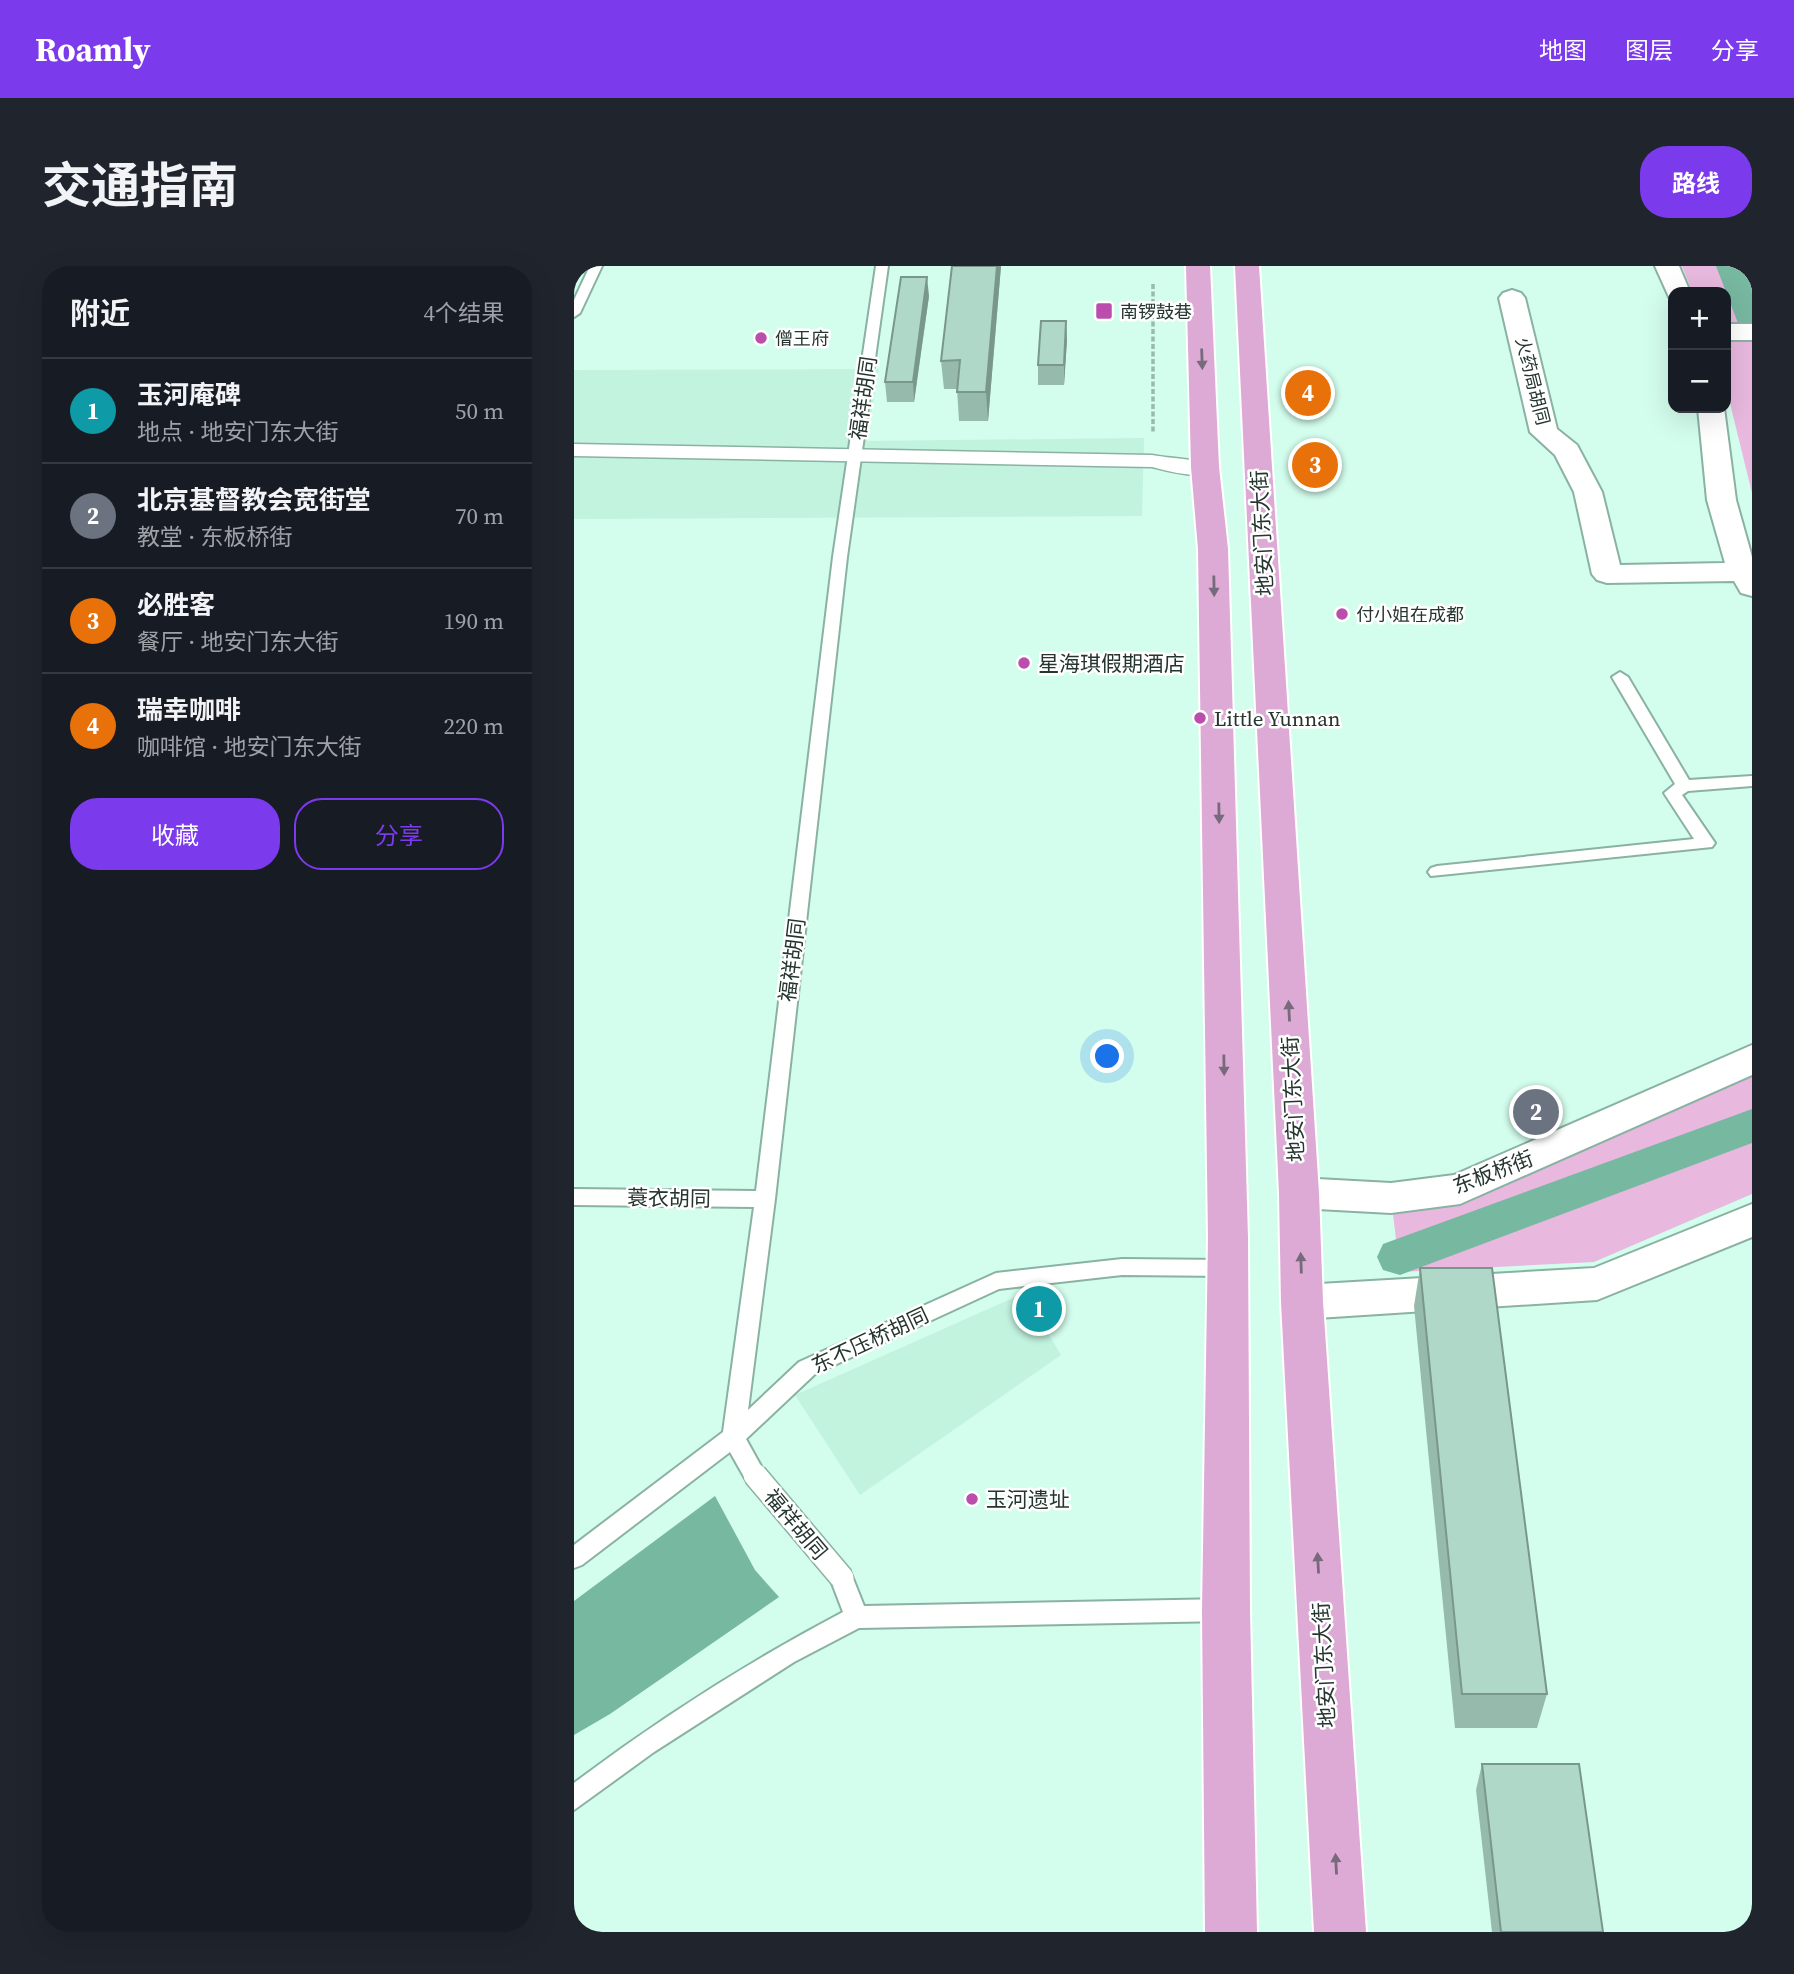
<!DOCTYPE html>
<html lang="zh">
<head>
<meta charset="utf-8">
<style>
  :root { --surface:#171b24; --page:#20242c; --text:#f1f3f6; --muted:#9ea1a6; --line:#363941; --accent:#7c3aed }
  body { margin:0; font-family:"Source Serif 4","Noto Sans SC",serif; background:var(--page); color:var(--text) }
  .controls { position:absolute; right:21px; top:21px; display:grid; overflow:hidden; border-radius:14px; box-shadow:0 7px 28px #0002 }
  .controls button { width:63px; height:63px; display:grid; place-items:center; padding:0; border:0; border-bottom:2px solid var(--line); background:var(--surface); color:var(--text); font:35px sans-serif }
  .you { position:absolute; left:534px; top:791px; width:24px; height:24px; margin:-18px; border:5px solid #fff; border-radius:50%; background:#1a73e8; box-shadow:0 0 0 10px #1a73e833 }
  .badge { display:grid; place-items:center; width:46px; height:46px; border-radius:50%; background:var(--accent); color:#fff; font-size:23px; font-weight:700 }
  .pin { position:absolute; translate:-50% -50%; border:4px solid #fff; box-shadow:0 2px 7px #0006 }
  .list { margin:0; padding:0; list-style:none }
  h2 { display:flex; justify-content:space-between; align-items:center; height:91px; margin:0; padding:0 28px; font-size:30px }
  h2 small { font-size:23px; font-weight:400; color:var(--muted) }
  .list li { display:grid; grid-template-columns:46px 1fr auto; gap:21px; align-items:center; box-sizing:border-box; height:105px; padding:0 28px; border-top:2px solid var(--line) }
  .list b { display:block; font-size:26px; white-space:nowrap }
  .list p { margin:0; font-size:23px; white-space:nowrap; color:var(--muted) }
  .list em { font-size:23px; font-style:normal; color:var(--muted) }
  .actions { display:flex; gap:14px; padding:21px 28px }
  .actions a { flex:1; padding:16px 0; border:2px solid var(--accent); border-radius:28px; text-align:center; font-size:24px; color:var(--accent) }
  .actions .main { background:var(--accent); color:#fff }
  .map { position:relative; flex:none; width:1178px; height:1666px; overflow:hidden; border-radius:28px }
  header { display:flex; align-items:center; gap:42px; box-sizing:border-box; height:98px; padding:0 35px; background:var(--accent); color:#fff }
  header strong { font-size:33px }
  nav { display:flex; gap:38px; margin-inline-start:auto; font-size:24px }
  .intro { display:flex; align-items:center; justify-content:space-between; box-sizing:border-box; height:168px; padding:0 42px }
  h1 { margin:0; font-size:49px }
  .button { padding:18px 32px; border-radius:28px; background:var(--accent); color:#fff; font-size:24px; font-weight:700 }
  main { display:flex; gap:42px; padding:0 42px }
  aside { flex:1; background:var(--surface); border-radius:28px; box-shadow:0 7px 28px #0002 }
  .map>svg:first-child { display:block }
  .built { fill:#c1f3df }
  .green { fill:#e8b8df }
  .water { fill:#77b8a1 }
  .lines { fill:none; stroke-linecap:round; stroke-linejoin:round }
  .canal { fill:#77b8a1; fill-rule:evenodd }
  .service-casing { stroke:#8ab2a2; stroke-width:4 }
  .pedestrian-casing { stroke:#8ab2a2; stroke-width:3 }
  .minor-casing { stroke:#8ab2a2; stroke-width:4 }
  .primary-casing { stroke:#fff; stroke-width:4 }
  .path { stroke:#99bbae; stroke-width:3.5; stroke-dasharray:5 2.5; stroke-linecap:butt }
  .service { fill:#fff; fill-rule:evenodd }
  .pedestrian { fill:#fff; fill-rule:evenodd }
  .minor { fill:#fff; fill-rule:evenodd }
  .primary { fill:#dcaad5; fill-rule:evenodd }
  .service-bridge-casing { stroke:#8ab2a2; stroke-width:26; stroke-linecap:butt }
  .service-bridge { stroke:#fff; stroke-width:23 }
  .wall { fill:#96baac }
  .shaded-wall { fill:#7a978c }
  .building { fill:#afd8c8; stroke:#7a978c; stroke-width:2 }
  .oneway { fill:#776a7a }
  .poi-dot { fill:#bb4ead; stroke:#fff; stroke-width:2.5 }
  .labels { text-anchor:middle; dominant-baseline:central; stroke-width:5; stroke-linejoin:round; paint-order:stroke }
  .far-poi-label { font-size:18px; fill:#25352f; stroke:#fff; text-anchor:start }
  .far-street-label { font-size:18px; fill:#25352f; stroke:#fff }
  .street-label { font-size:21px; fill:#25352f; stroke:#fff }
  .poi-label { font-size:21px; fill:#25352f; stroke:#fff; text-anchor:start }
</style>
</head>
<body>
<header>
<strong>Roamly</strong>
<nav><a>地图</a><a>图层</a><a>分享</a></nav>
</header>
<div class="intro"><h1>交通指南</h1><a class="button">路线</a></div>
<main>
<aside>
<h2>附近<small>4个结果</small></h2>
<ul class="list">
<li><span class="badge" style="background:#0f9aa8">1</span><div><b>玉河庵碑</b><p>地点 · 地安门东大街</p></div><em>50 m</em></li>
<li><span class="badge" style="background:#6b7280">2</span><div><b>北京基督教会宽街堂</b><p>教堂 · 东板桥街</p></div><em>70 m</em></li>
<li><span class="badge" style="background:#e8710a">3</span><div><b>必胜客</b><p>餐厅 · 地安门东大街</p></div><em>190 m</em></li>
<li><span class="badge" style="background:#e8710a">4</span><div><b>瑞幸咖啡</b><p>咖啡馆 · 地安门东大街</p></div><em>220 m</em></li>
</ul>
<div class="actions"><a class="main">收藏</a><a>分享</a></div>
</aside>
<div class="map">
<svg width="1178" height="1666" viewBox="0 0 1178 1666">
  <rect width="100%" height="100%" fill="#d3fded"/>
  <!-- built -->
  <g class="built">
    <polygon points="305,103 293,175 570,172 568,250 0,253 0,104"/>
    <polygon points="450,1027 487,1089 286,1229 221,1129"/>
  </g>
  <!-- green -->
  <g class="green">
    <polygon points="1108,0 1171,0 1178,15 1178,227 1152,121 1152,26 1118,26"/>
    <polygon points="1178,807 1178,928 1020,996 826,1006 818,940"/>
  </g>
  <!-- water -->
  <polygon class="water" points="141,1230 181,1304 205,1331 36,1448 0,1469 0,1335"/>
  <g class="lines">
    <!-- canal -->
    <g class="canal">
      <polygon points="1142,0 1170,0 1178,20 1178,66 1168,63 1164,57"/>
      <polygon points="1178,843 1178,877 826,1009 809,1004 803,991 809,978"/>
    </g>
    <defs>
      <g id="service">
        <polygon points="16,0 28,0 6,47 0,51 0,34"/>
        <polygon points="302,0 314,0 273,291 201,933 174,1144 225,1096 422,1007 548,993 653,994 660,996 663,1002 660,1008 653,1010 548,1009 425,1023 241,1108 172,1173 192,1209 189,1216 181,1219 173,1216 156,1186 8,1299 0,1302 0,1279 149,1166 180,941 0,939 0,923 182,925 259,291"/>
        <polygon points="1046,406 1054,411 1115,514 1178,510 1178,520 1114,525 1108,529 1141,577 1138,581 857,610 854,606 857,602 863,600 1120,573 1090,527 1101,518 1038,411"/>
        <path d="M268,1302l8,3 14,35 362,-7 8,4 4,7 -4,7 -8,4 -367,7 -65,34 -140,90 -80,58v-27c85,-64 174,-121 269,-171l-13,-34 4,-7z"/>
      </g>
      <path id="pedestrian" d="M0,178l578,11c14,3 58,5 64,12 -12,15 -48,4 -64,0l-578,-11z"/>
      <g id="minor">
        <polygon points="1081,0 1105,0 1116,26 1099,26 1099,32 1095,31"/>
        <polygon points="938,24 947,27 951,32 983,163 1003,179 1028,226 1046,299 1151,297 1133,234 1124,142 1150,142 1162,234 1178,291 1178,330 1167,327 1160,315 1033,317 1023,314 1018,308 1000,226 981,189 956,166 925,32 929,27"/>
        <rect x="1152" y="58" width="26" height="16"/>
        <polygon points="1178,779 1178,809 886,938 817,947 725,942 711,938 705,927 711,916 725,912 817,917 880,909"/>
        <polygon points="1178,938 1178,971 1023,1034 728,1053 713,1048 707,1036 713,1024 728,1019 1020,1002"/>
      </g>
      <g id="primary">
        <polygon points="612,0 636,0 645,201 654,283 674,972 676,1344 683,1666 631,1666 628,1344 634,972 624,283 617,201"/>
        <polygon points="661,0 685,0 745,927 749,1036 792,1666 740,1666 707,1036 705,927"/>
      </g>
    </defs>
    <!-- service casing -->
    <use href="#service" class="service-casing"/>
    <!-- pedestrian casing -->
    <use href="#pedestrian" class="pedestrian-casing"/>
    <!-- minor casing -->
    <use href="#minor" class="minor-casing"/>
    <!-- primary casing -->
    <use href="#primary" class="primary-casing"/>
    <!-- path -->
    <polyline class="path" points="579,18 579,167"/>
    <!-- service -->
    <use href="#service" class="service"/>
    <!-- pedestrian -->
    <use href="#pedestrian" class="pedestrian"/>
    <!-- minor -->
    <use href="#minor" class="minor"/>
    <!-- primary -->
    <use href="#primary" class="primary"/>
    <defs>
      <polyline id="service-bridge" points="181,1209 268,1312"/>
    </defs>
    <!-- service-bridge casing -->
    <use href="#service-bridge" class="service-bridge-casing"/>
    <!-- service-bridge -->
    <use href="#service-bridge" class="service-bridge"/>
  </g>
  <!-- wall -->
  <g class="wall">
    <polygon points="427,0 414,155 385,155 383,123 370,123 367,95"/>
    <polygon points="355,30 340,136 313,136 311,116"/>
    <polygon points="492,55 493,74 490,119 464,119 464,99"/>
    <polygon points="846,1002 973,1428 963,1462 881,1462 840,1040"/>
    <polygon points="908,1498 1029,1666 918,1666 902,1524"/>
  </g>
  <!-- shaded-wall -->
  <g class="shaded-wall">
    <polygon points="423,0 427,0 414,155 412,126"/>
    <polygon points="353,11 355,30 340,136 339,116"/>
    <polygon points="492,55 493,74 490,119 490,99"/>
  </g>
  <!-- building -->
  <g class="building">
    <polygon points="378,0 423,0 412,126 383,126 386,94 367,95"/>
    <polygon points="327,11 353,11 339,116 311,116"/>
    <polygon points="467,55 492,55 490,99 464,99"/>
    <polygon points="846,1002 918,1002 973,1428 888,1428"/>
    <polygon points="908,1498 1005,1498 1029,1666 927,1666"/>
  </g>
  <!-- one-way arrows -->
  <defs><path id="oneway-solid" d="M-6-.8H1V-3.2L6.5 0L1 3.2V.8H-6Z" transform="scale(1.75)"/></defs>
  <g class="oneway">
    <use href="#oneway-solid" transform="translate(628 93) rotate(88)"/>
    <use href="#oneway-solid" transform="translate(640 320) rotate(89)"/>
    <use href="#oneway-solid" transform="translate(645 547) rotate(89)"/>
    <use href="#oneway-solid" transform="translate(715 745) rotate(-93)"/>
    <use href="#oneway-solid" transform="translate(650 799) rotate(89)"/>
    <use href="#oneway-solid" transform="translate(727 997) rotate(-92)"/>
    <use href="#oneway-solid" transform="translate(744 1297) rotate(-93)"/>
    <use href="#oneway-solid" transform="translate(762 1598) rotate(-93)"/>
  </g>
  <!-- markers -->
  <g class="poi-dot">
    <rect x="521" y="36" width="18" height="18" rx="3.5"/>
    <circle cx="187" cy="72" r="7"/>
    <circle cx="768" cy="348" r="7"/>
    <circle cx="450" cy="397" r="7"/>
    <circle cx="626" cy="452" r="7"/>
    <circle cx="398" cy="1233" r="7"/>
  </g>
  <g class="labels">
    <!-- far-poi labels -->
    <g class="far-poi-label">
      <text x="546" y="45">南锣鼓巷</text>
      <text x="201" y="72">僧王府</text>
      <text x="782" y="348">付小姐在成都</text>
    </g>
    <!-- far-street labels -->
    <g class="far-street-label">
      <text transform="translate(959 115) rotate(76)">火药局胡同</text>
    </g>
    <!-- street labels -->
    <g class="street-label">
      <text transform="translate(289 132) rotate(-82)">福祥胡同</text>
      <text transform="translate(688 267) rotate(-93)">地安门东大街</text>
      <text transform="translate(218 694) rotate(-83)">福祥胡同</text>
      <text transform="translate(719 833) rotate(-93)">地安门东大街</text>
      <text transform="translate(919 906) rotate(-21)">东板桥街</text>
      <text transform="translate(95 932) rotate(1)">蓑衣胡同</text>
      <text transform="translate(296 1074) rotate(-25)">东不压桥胡同</text>
      <text transform="translate(222 1258) rotate(50)">福祥胡同</text>
      <text transform="translate(750 1399) rotate(-93)">地安门东大街</text>
    </g>
    <!-- poi labels -->
    <g class="poi-label">
      <text x="464" y="397">星海琪假期酒店</text>
      <text x="640" y="452">Little Yunnan</text>
      <text x="412" y="1233">玉河遗址</text>
    </g>
  </g>
</svg>
<div class="controls">
<button>+</button>
<button>−</button>
</div>
<div class="you"></div>
<div class="pin badge" style="left:465px;top:1043px;background:#0f9aa8">1</div>
<div class="pin badge" style="left:962px;top:846px;background:#6b7280">2</div>
<div class="pin badge" style="left:741px;top:199px;background:#e8710a">3</div>
<div class="pin badge" style="left:734px;top:127px;background:#e8710a">4</div>
</div>
</main>
</body>
</html>
